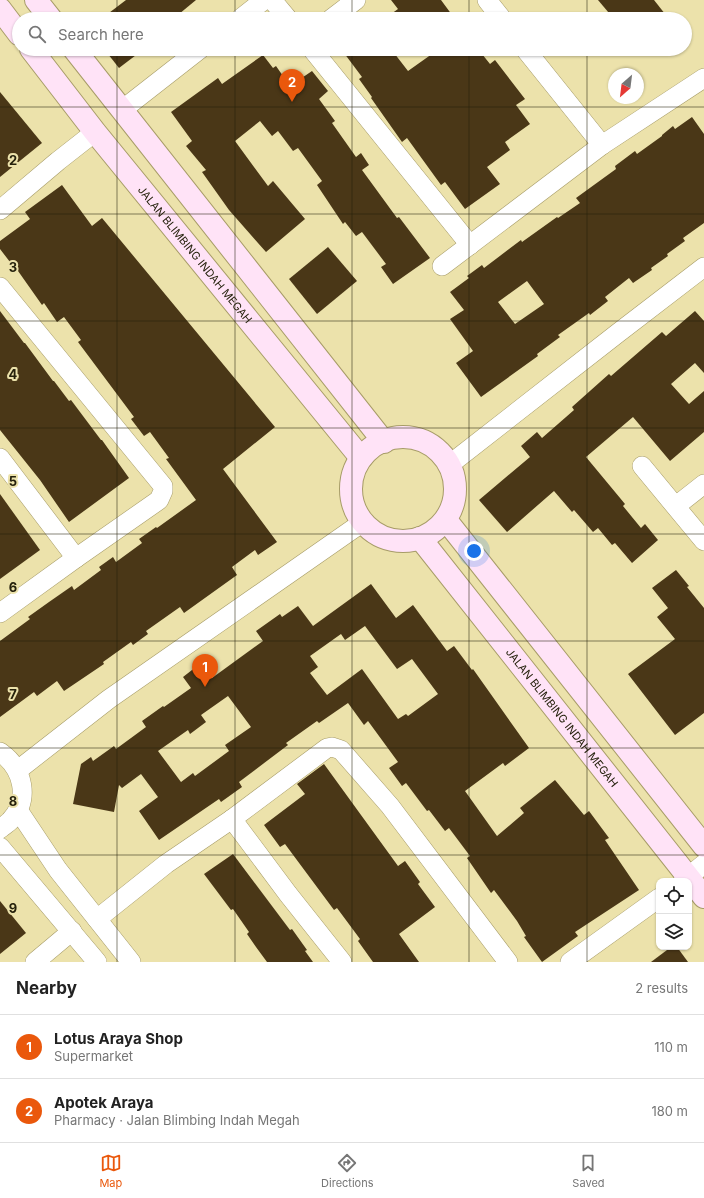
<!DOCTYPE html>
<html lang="en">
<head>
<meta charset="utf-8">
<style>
  :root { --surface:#fff; --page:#f6f6f6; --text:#222; --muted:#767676; --line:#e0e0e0; --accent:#ea580c }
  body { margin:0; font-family:Inter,sans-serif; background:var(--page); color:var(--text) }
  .controls { position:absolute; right:12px; bottom:12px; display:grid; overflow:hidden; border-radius:8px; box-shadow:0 1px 3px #0004 }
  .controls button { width:36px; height:36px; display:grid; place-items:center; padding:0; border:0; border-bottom:1px solid var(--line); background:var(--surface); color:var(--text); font:20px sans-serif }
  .compass { position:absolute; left:608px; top:68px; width:36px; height:36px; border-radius:50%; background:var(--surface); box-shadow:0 1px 3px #0004; rotate:208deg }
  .you { position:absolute; left:474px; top:551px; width:14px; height:14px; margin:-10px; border:3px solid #fff; border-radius:50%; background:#1a73e8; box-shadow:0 0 0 6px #1a73e833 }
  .badge { display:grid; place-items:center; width:26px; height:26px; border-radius:50%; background:var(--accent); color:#fff; font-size:13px; font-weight:700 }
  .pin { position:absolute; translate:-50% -33px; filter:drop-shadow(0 1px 2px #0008) }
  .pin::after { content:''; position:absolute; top:21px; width:14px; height:12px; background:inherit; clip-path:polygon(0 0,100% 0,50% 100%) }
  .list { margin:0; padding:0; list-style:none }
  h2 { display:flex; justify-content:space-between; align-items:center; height:52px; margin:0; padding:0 16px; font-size:17px }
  h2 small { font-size:13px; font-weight:400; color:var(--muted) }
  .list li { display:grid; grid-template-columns:26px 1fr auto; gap:12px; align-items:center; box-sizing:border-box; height:64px; padding:0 16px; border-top:1px solid var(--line) }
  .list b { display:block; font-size:15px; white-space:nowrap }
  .list p { margin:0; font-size:13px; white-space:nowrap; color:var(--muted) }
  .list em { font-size:13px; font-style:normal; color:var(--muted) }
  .icon { flex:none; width:22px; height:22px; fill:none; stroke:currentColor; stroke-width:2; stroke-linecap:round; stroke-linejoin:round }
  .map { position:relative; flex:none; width:704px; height:962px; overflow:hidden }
  .search { position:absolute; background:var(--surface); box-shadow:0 1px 3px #0004; left:12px; right:12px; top:12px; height:44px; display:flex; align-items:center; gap:10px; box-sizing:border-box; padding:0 14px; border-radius:22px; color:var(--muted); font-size:15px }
  .sheet { height:180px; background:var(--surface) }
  nav { display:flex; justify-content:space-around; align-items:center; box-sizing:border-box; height:56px; border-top:1px solid var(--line); background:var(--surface); font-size:11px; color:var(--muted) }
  nav a { display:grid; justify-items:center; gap:2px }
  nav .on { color:var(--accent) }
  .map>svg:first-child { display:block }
  .building { fill:#4a3717; fill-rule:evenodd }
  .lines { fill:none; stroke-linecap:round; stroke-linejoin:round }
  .street-casing { stroke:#a79c68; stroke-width:20 }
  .secondary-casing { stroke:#a79c68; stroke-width:24 }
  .street { stroke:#fff; stroke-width:19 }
  .secondary { stroke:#ffe3f7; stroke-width:22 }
  .grid { fill:none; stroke:#25210c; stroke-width:1; stroke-opacity:0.55 }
  .labels { text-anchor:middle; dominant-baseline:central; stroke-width:4; stroke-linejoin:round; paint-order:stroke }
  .street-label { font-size:11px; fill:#25210c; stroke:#ece2ab }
  .grid-label { font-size:13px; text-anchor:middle; font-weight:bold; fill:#25210c; stroke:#ece2ab; stroke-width:4; stroke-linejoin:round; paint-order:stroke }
</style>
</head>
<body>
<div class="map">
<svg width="704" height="962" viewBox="0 0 704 962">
  <rect width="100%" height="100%" fill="#ece2ab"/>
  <!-- building -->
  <g class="building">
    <polygon points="126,0 196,0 173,19 101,19"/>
    <polygon points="391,0 441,0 455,19 384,19 398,9"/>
    <polygon points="598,0 654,0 669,19 614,19"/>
    <polygon points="104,49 144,49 119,68"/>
    <polygon points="341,49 391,49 408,71 439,49 478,49 490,64 495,60 525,99 516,105 530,124 505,142 510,150 487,167 500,184 465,209 445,182 441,185 407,138 402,142 371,98 372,97 359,79 362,77"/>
    <polygon points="263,55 273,68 276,66 290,86 312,71 328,91 319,99 335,121 332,123 356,157 361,153 369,165 362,170 397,218 399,217 430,258 393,284 381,267 386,264 362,232 356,236 345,222 343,224 317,185 322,181 298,148 293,151 278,131 272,136 260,121 235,141 268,186 273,181 305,219 266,252 229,210 202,172 206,170 186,146 192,141 171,112 218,78 222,84"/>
    <polygon points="0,92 42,143 0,177"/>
    <path d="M692,117l12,17v89l-21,15 2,3 -18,13 1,2 -17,12 1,2 -19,13 -4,-5 -24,19 3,4 -18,14 -1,-2 -31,22 2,2 -23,17 1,2 -57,41 -25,-34 17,-12 -23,-32 14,-9 -14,-18 19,-14 -2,-2 15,-11 2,3 37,-28 1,2 35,-25 1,1 22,-15 -4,-5 40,-29 -1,-3 20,-15 2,3 25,-18v-1l11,-9 2,3zM527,281l17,23 -29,20 -17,-22z"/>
    <polygon points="62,185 92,226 102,218 275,427 223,469 277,542 258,555 255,550 232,567 237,575 184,613 180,607 146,631 148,634 133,645 131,642 103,662 104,664 64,691 57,681 37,696 34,692 0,717 0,641 30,619 28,617 49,602 72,586 74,590 101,570 99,567 113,557 116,562 142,543 139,539 156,527 157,528 196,500 166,459 169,458 150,432 144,436 131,419 134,417 78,342 81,340 64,317 57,322 44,303 42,305 11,261 10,262 0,249 0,241 30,219 25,212"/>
    <polygon points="328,247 357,281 317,314 289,279"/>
    <polygon points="0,311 24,343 25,343 53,381 54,381 69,401 71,400 101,440 102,440 129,478 69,522 40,480 0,430"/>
    <polygon points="695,311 704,321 704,373 695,363 671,384 689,404 704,391 704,432 670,461 633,417 586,457 625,504 623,506 641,528 645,524 658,540 632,563 615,543 612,545 598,528 593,532 574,510 572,512 554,491 507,532 479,500 530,457 521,446 537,432 542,438 574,410 572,407 609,374 611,376 662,332 666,336"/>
    <polygon points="0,494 40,550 0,579"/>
    <polygon points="676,570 689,586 687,587 704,608 704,713 675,735 628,674 675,639 657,617 668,608 652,588"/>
    <path d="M371,584l25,34 17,-13 34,46 7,-5 18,24 1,-1 56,79 -24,18 -2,-3 -38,28 32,45 27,-23 -4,-5 35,-28 29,35 5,-4 20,27 -4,2 34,50 -64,42 3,4 -36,26 -18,-25 2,-1 -9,-15 -23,-31 -3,3 -24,-35 3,-2 -21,-28 -4,3 -16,-21 -2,1 -21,-28 -4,3 -13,-18 9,-6 -30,-41 -4,4 -16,-22 -29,20 -2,-2 -31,22 2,2 -49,37 3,5 -21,15 -2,-3 -60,41 -20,-29 19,-14 -17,-23 -19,14 -3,-3 -5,27 -41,-8 8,-40 10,-7 2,4 21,-15 2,3 30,-22 -4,-6 21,-15 1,1 27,-19 -8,-11 18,-14 11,15 51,-37 -7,-10 24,-17 2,3 16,-11 15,20zM365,626l32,43 15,-10 26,35 -30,22 -2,-2 -8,5 -36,-50 -35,26 -17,-22 8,-6 -8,-11 31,-22 4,6zM228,696l23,31 -26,18 4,6 -34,25 -2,-3 -12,9 -23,-31 30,-21 2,4 16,-12 -5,-7z"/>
    <polygon points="324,764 398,866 405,861 420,882 418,884 435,907 399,934 419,962 373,962 358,941 360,939 337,908 334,910 285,844 280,847 264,825 305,794 297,784"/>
    <polygon points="233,854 290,930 292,929 307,950 305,951 313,962 267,962 256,947 247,934 249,932 233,909 231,910 204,874"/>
    <polygon points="0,901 26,933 0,954"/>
    <polygon points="671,947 677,947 688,962 651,962"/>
  </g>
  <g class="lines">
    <defs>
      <g id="street">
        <polyline points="272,0 288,19"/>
        <polyline points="487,0 502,19"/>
        <polyline points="240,19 264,0"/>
        <polyline points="331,19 356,0"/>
        <polyline points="312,49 470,245"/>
        <polyline points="525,49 602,145"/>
        <polyline points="122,110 200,49"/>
        <polyline points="0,210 58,161 95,132"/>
        <polyline points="442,266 602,145 704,78"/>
        <polyline points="0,287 163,486 163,491 159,500 76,558 0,613"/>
        <polyline points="0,458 76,558"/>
        <polyline points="449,465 618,333 704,267"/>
        <polyline points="642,466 704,541"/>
        <polyline points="676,506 704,484"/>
        <path d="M0,752c23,16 31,47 10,69 -3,3 -7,5 -10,8"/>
        <polyline points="18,770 109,699 363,522"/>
        <polyline points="18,810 58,870 131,962"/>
        <polyline points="232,819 288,894 342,962"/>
        <polyline points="0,847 97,962"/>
        <polyline points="683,881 704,864"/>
        <polyline points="97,919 166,864 232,819 327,748 332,747 341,750 390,806 508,962"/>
        <polyline points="35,962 72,931"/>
        <polyline points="570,962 659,898"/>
      </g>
      <g id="secondary">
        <polyline points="36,0 51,19"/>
        <polyline points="0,9 19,34"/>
        <path id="s1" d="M31,49l64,83 266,326"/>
        <polyline points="74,49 384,442"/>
        <circle cx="403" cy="489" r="52"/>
        <polyline points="446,520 704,846"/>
        <path id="s2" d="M420,538l284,359"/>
      </g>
    </defs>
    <!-- street casing -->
    <use href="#street" class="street-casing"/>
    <!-- secondary casing -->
    <use href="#secondary" class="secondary-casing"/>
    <!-- street -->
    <use href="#street" class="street"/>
    <!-- secondary -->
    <use href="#secondary" class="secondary"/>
  </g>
  <!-- grid -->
  <path class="grid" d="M117,0v19M235,0v19M352,0v19M469,0v19M587,0v19M117,49v913M235,49v913M352,49v913M469,49v913M587,49v913M0,107h704M0,214h704M0,321h704M0,428h704M0,534h704M0,641h704M0,748h704M0,855h704"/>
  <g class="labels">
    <!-- street labels -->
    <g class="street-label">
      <text stroke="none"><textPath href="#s1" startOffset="263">JALAN BLIMBING INDAH MEGAH</textPath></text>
      <text stroke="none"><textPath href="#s2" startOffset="229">JALAN BLIMBING INDAH MEGAH</textPath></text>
    </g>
  </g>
  <g class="grid-label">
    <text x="13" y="165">2</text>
    <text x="13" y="272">3</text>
    <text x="13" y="379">4</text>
    <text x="13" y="486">5</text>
    <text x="13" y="592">6</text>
    <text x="13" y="699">7</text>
    <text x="13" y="806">8</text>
    <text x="13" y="913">9</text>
  </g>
</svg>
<div class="controls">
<button><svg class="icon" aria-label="locate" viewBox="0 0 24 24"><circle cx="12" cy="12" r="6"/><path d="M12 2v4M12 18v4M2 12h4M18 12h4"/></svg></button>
<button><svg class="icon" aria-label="layers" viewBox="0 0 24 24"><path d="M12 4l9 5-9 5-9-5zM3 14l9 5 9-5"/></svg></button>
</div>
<svg class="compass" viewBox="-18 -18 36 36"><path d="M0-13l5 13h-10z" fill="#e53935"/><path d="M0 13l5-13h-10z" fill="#767676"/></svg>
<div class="you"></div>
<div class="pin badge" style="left:205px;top:687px">1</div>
<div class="pin badge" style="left:292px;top:102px">2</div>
<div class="search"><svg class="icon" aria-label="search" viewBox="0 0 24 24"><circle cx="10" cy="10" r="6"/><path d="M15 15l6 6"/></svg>Search here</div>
</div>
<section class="sheet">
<h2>Nearby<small>2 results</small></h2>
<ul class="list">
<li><span class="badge">1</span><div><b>Lotus Araya Shop</b><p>Supermarket</p></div><em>110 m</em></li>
<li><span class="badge">2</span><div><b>Apotek Araya</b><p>Pharmacy · Jalan Blimbing Indah Megah</p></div><em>180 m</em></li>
</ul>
</section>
<nav>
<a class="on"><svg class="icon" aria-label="map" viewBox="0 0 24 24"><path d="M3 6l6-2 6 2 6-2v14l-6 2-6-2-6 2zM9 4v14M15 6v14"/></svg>Map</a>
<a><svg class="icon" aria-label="directions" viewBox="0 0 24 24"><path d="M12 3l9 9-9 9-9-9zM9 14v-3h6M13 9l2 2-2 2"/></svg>Directions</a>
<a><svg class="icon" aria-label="saved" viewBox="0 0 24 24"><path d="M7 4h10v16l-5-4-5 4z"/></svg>Saved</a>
</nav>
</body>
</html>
